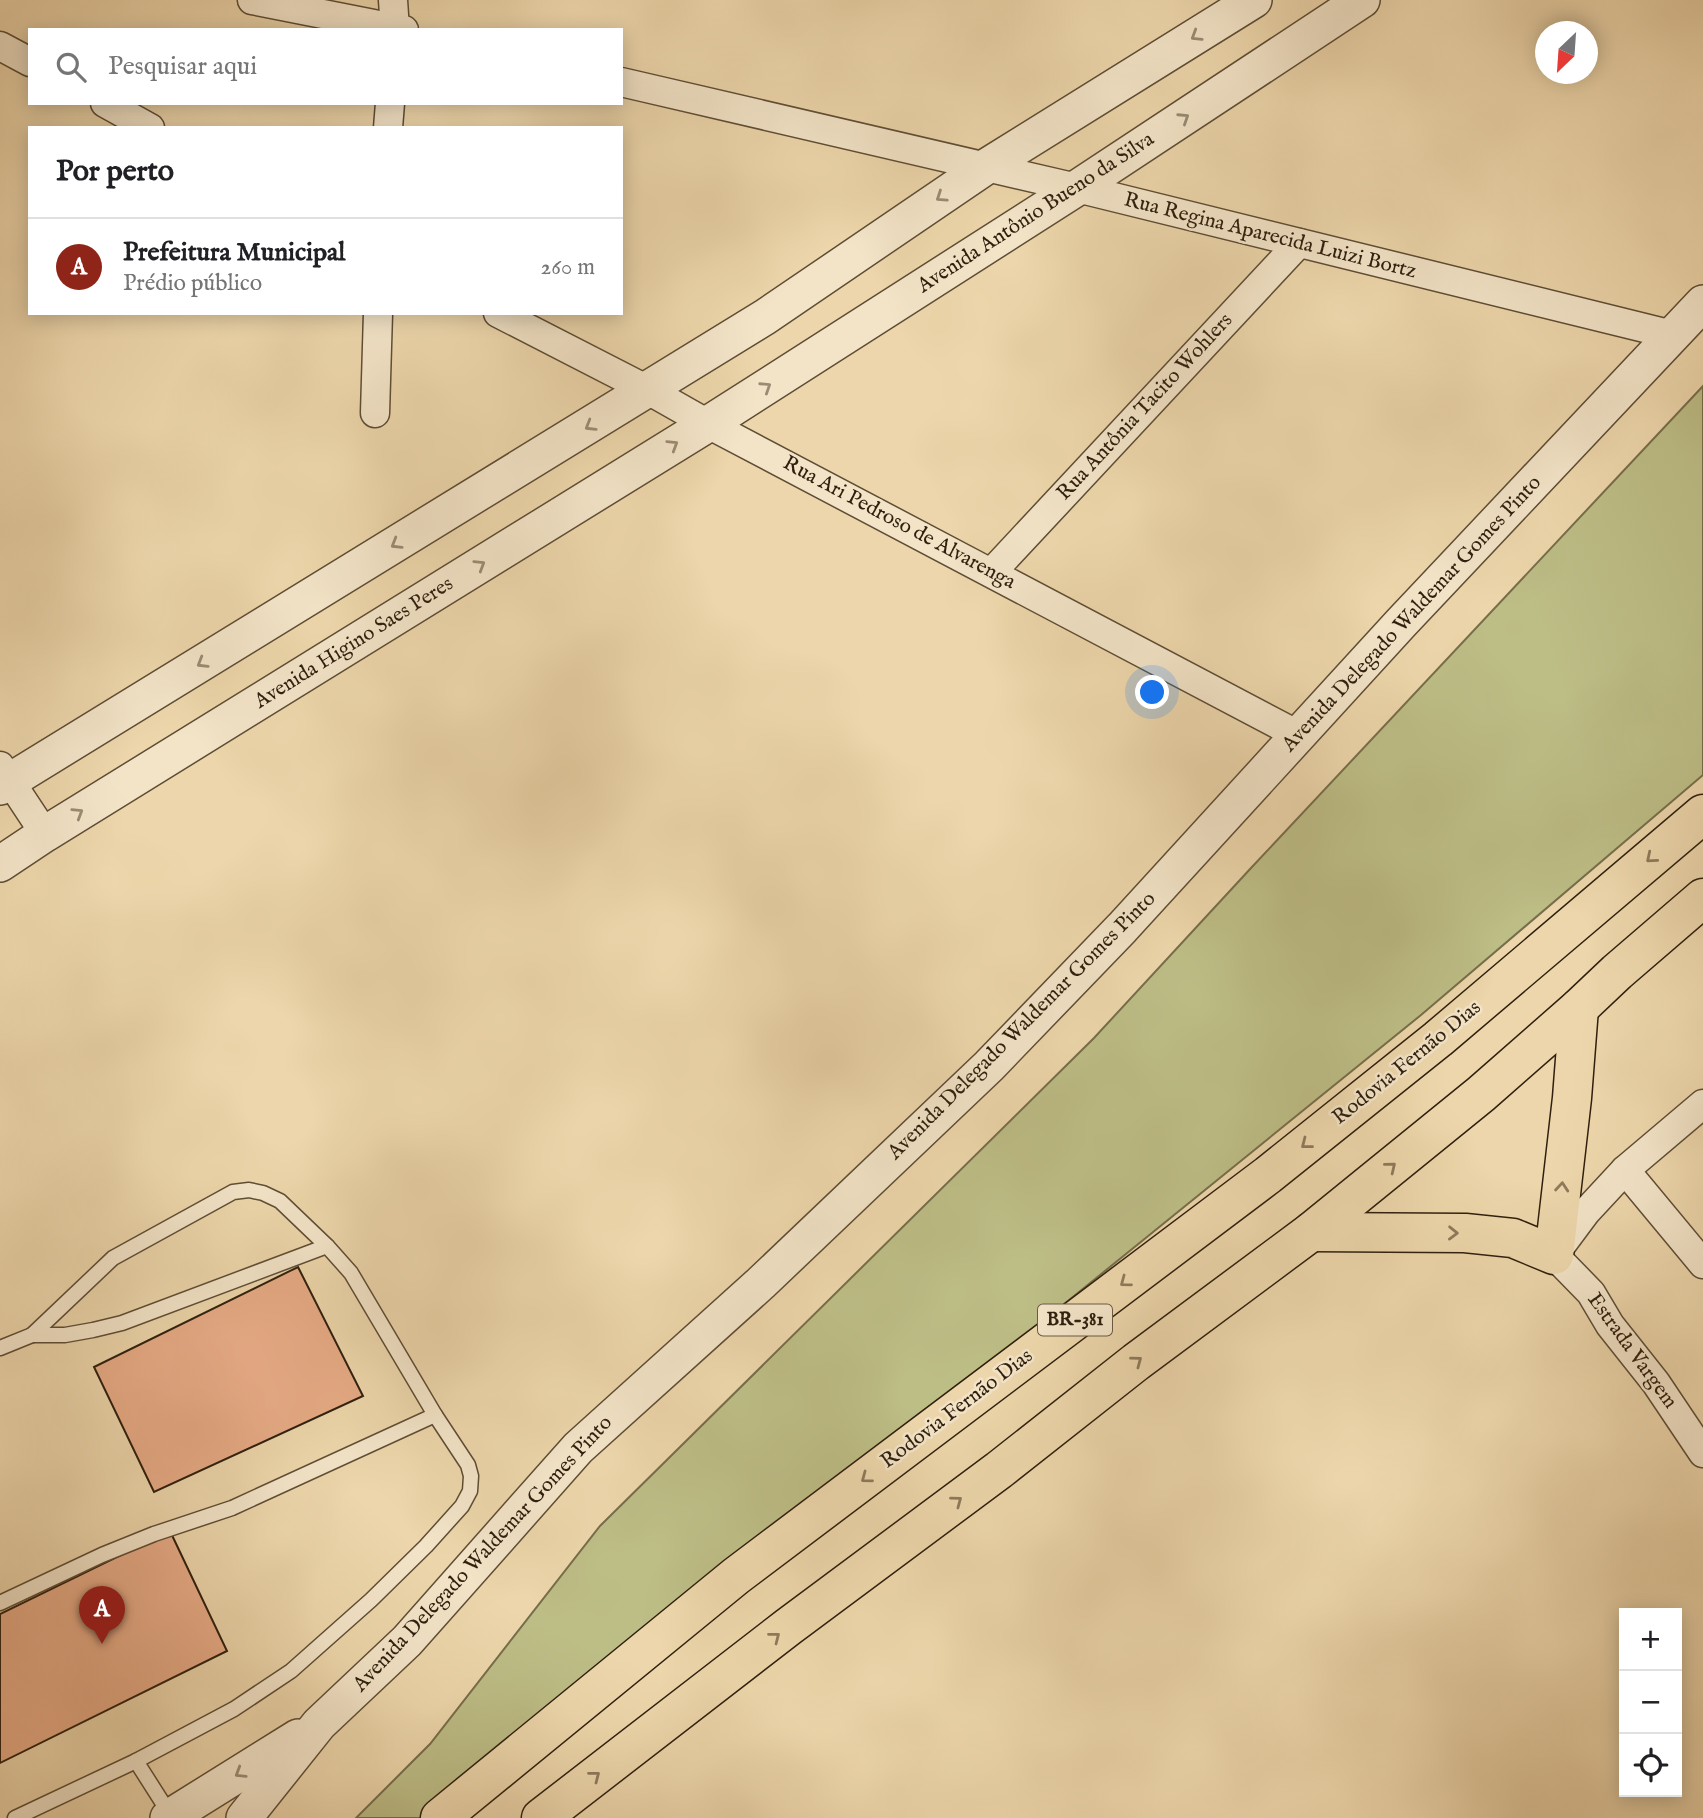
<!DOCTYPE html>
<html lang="pt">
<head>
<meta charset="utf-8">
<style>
  :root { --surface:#fff; --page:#f6f6f6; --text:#202124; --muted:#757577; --line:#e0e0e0; --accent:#8f2418 }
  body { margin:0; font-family:"IM FELL English",serif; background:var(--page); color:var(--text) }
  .controls { position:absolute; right:21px; bottom:21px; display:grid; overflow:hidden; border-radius:0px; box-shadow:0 4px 18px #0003 }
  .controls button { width:63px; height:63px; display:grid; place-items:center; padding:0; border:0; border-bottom:2px solid var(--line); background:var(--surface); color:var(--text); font:35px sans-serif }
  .compass { position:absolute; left:1535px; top:21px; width:63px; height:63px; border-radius:50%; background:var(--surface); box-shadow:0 4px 18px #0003; rotate:205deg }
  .you { position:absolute; left:1153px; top:693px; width:24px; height:24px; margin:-18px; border:5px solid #fff; border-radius:50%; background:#1a73e8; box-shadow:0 0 0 10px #1a73e833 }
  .badge { display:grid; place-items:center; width:46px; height:46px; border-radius:50%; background:var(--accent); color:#fff; font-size:23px; font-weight:700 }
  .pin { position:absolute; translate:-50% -58px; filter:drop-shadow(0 2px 4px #0008) }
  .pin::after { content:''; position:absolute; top:37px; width:24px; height:21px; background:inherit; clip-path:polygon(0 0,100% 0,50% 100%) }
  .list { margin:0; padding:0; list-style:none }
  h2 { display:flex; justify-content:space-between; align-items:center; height:91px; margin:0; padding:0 28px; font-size:30px }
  h2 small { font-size:23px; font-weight:400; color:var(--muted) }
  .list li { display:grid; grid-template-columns:46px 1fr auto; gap:21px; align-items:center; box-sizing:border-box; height:98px; padding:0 28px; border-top:2px solid var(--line) }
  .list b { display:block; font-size:26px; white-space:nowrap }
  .list p { margin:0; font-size:23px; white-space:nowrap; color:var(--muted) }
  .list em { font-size:23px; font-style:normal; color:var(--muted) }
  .icon { flex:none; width:38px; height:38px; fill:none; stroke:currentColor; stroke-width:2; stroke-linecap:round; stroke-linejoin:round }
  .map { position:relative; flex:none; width:1703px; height:1818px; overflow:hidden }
  .search { position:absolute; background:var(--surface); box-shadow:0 4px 18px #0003; left:28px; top:28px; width:595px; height:77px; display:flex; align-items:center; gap:18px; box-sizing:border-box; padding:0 24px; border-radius:0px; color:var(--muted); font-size:26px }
  .panel { position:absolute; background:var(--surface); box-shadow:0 4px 18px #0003; left:28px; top:126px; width:595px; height:189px; border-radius:0px }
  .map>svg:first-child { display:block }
  .green { fill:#bdbd86; stroke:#766e4a; stroke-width:2 }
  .building { fill:#e7ab86; stroke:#2e1f0e; stroke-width:2 }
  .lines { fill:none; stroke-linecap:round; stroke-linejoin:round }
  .service-casing { stroke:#5e4d35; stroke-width:17 }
  .minor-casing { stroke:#5e4d35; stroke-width:31 }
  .tertiary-casing { stroke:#5e4d35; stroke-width:38 }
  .motorway-casing { stroke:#2e1f0e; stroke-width:41 }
  .service { stroke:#f3e4c8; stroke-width:14 }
  .minor { stroke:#f3e4c8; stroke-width:28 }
  .tertiary { stroke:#f3e4c8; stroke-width:35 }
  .motorway { stroke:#edd6ab; stroke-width:38 }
  .oneway { stroke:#9a8b74 }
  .oneway2 { stroke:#8e7a5c }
  .labels { text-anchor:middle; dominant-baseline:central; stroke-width:5; stroke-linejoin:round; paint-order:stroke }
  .shield { fill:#f3e4c8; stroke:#695a46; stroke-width:2 }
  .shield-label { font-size:19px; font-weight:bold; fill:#2e1f0e }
  .street-label { font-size:21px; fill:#2e1f0e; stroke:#f3e4c8 }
</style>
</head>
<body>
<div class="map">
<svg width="1703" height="1818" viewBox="0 0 1703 1818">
  <rect width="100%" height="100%" fill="#edd6ab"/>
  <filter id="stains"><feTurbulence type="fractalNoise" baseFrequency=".00286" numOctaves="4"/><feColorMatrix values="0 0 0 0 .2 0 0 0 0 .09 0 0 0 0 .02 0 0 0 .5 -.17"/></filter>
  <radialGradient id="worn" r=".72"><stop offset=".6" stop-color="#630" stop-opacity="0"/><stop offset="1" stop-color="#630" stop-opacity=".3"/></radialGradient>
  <!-- green -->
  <polygon class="green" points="1703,386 1703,775 1421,1015 595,1684 435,1818 356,1818 430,1744 600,1526 1094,1038 1251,868"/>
  <!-- building -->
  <g class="building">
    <polygon points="298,1267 363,1396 154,1492 94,1367"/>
    <polygon points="170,1531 227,1651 0,1763 0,1614"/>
  </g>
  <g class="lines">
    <defs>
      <g id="service">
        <polyline points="32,1335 65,1335 93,1330 122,1323 327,1246"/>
        <polyline points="0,1348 32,1335 113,1258 233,1192 249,1190 263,1193 280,1201 327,1246 351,1273 435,1415 468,1465 471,1476 470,1491 462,1506 426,1546 371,1600 291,1671 234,1709 136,1761 15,1818"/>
        <polyline points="0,1603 102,1555 154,1534 232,1508 435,1415"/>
        <polyline points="136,1761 171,1816"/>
      </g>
      <g id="minor">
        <polyline points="252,0 404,30"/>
        <polyline points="393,0 395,30"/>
        <polyline points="0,46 30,62"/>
        <polyline points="621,82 1077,188 1673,335"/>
        <polyline points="105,103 150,128"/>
        <polyline points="388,128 390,103"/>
        <polyline points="498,313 648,390 708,424 1298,735"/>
        <polyline points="375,413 378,313"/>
        <polyline points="992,572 1299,243"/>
        <polyline points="0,766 45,834"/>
        <polyline points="1703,1104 1625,1170 1586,1212 1554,1255 1591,1293 1610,1325 1656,1383 1703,1453"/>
        <polyline points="1625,1170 1703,1264"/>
      </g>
      <g id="tertiary">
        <polyline points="0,787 765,317 984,168 1254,0"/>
        <polyline points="0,864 45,834 708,424 1077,188 1362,0"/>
        <polyline points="168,1818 298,1737"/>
        <polyline points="244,1818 319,1724 407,1641 578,1448 761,1283 989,1066 1122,928 1401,623 1703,303"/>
      </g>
      <g id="motorway">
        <polyline points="1311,1232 1465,1233 1513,1238 1554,1255 1572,1098 1579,1008"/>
        <polyline points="440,1818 736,1576 1268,1175 1438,1039 1703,814"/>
        <polyline points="541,1818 788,1627 999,1470 1136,1362 1311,1232 1481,1094 1579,1008 1617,972 1703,898"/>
      </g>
    </defs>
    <!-- service casing -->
    <use href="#service" class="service-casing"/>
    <!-- minor casing -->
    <use href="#minor" class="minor-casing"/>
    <!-- tertiary casing -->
    <use href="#tertiary" class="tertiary-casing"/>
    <!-- motorway casing -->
    <use href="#motorway" class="motorway-casing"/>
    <!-- service -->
    <use href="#service" class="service"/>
    <!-- minor -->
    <use href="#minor" class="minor"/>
    <!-- tertiary -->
    <use href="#tertiary" class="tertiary"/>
    <!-- motorway -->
    <use href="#motorway" class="motorway"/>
  </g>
  <!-- one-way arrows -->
  <defs><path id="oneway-chevron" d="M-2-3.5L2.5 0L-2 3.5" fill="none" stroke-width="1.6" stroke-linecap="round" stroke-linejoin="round" transform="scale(1.75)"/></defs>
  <g class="oneway">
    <use href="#oneway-chevron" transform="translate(1196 36) rotate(148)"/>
    <use href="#oneway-chevron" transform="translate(1184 118) rotate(-33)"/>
    <use href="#oneway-chevron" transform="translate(941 197) rotate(146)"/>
    <use href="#oneway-chevron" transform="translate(766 387) rotate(-33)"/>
    <use href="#oneway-chevron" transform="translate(590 426) rotate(149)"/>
    <use href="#oneway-chevron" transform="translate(673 445) rotate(-32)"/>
    <use href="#oneway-chevron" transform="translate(396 544) rotate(149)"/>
    <use href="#oneway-chevron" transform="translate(480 565) rotate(-32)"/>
    <use href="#oneway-chevron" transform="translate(202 663) rotate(149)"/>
    <use href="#oneway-chevron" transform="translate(78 813) rotate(-32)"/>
    <use href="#oneway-chevron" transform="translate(240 1773) rotate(148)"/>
  </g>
  <g class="oneway2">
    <use href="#oneway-chevron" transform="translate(1651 858) rotate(140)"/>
    <use href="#oneway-chevron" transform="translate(1306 1144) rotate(142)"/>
    <use href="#oneway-chevron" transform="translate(1391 1167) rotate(-39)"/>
    <use href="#oneway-chevron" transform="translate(1562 1187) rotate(-85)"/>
    <use href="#oneway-chevron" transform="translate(1453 1233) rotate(1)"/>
    <use href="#oneway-chevron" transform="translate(1125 1282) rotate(143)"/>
    <use href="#oneway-chevron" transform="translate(1137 1361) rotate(-37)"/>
    <use href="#oneway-chevron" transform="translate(866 1478) rotate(143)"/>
    <use href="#oneway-chevron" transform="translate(957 1501) rotate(-37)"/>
    <use href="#oneway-chevron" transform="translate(775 1637) rotate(-38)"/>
    <use href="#oneway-chevron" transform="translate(595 1776) rotate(-38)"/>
  </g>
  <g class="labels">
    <!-- shield labels -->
    <rect class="shield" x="1038" y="1304.5" width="74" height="31" rx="5"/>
    <g class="shield-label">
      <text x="1075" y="1320">BR-381</text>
    </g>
    <!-- street labels -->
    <g class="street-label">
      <text transform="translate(1036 213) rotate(-33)">Avenida Antônio Bueno da Silva</text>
      <text transform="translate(1270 236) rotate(14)">Rua Regina Aparecida Luizi Bortz</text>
      <text transform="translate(1145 407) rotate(-47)">Rua Antônia Tacito Wohlers</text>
      <text transform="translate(899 523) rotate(28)">Rua Ari Pedroso de Alvarenga</text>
      <text transform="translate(1412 614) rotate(-47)">Avenida Delegado Waldemar Gomes Pinto</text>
      <text transform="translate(354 643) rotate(-32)">Avenida Higino Saes Peres</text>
      <text transform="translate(1022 1026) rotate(-45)">Avenida Delegado Waldemar Gomes Pinto</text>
      <text transform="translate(1407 1063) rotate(-39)">Rodovia Fernão Dias</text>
      <text transform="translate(1632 1351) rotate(54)">Estrada Vargem</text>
      <text transform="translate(957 1409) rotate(-37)">Rodovia Fernão Dias</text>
      <text transform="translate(483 1554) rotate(-47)">Avenida Delegado Waldemar Gomes Pinto</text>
    </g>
  </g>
  <rect width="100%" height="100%" filter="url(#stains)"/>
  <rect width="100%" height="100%" fill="url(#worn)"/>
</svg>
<div class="controls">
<button>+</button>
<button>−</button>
<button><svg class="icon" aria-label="locate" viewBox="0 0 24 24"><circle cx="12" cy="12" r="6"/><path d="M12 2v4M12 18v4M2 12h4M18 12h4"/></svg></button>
</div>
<svg class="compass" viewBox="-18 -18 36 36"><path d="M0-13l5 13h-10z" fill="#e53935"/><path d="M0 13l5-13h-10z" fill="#757577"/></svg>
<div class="you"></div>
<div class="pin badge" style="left:102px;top:1644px">A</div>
<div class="search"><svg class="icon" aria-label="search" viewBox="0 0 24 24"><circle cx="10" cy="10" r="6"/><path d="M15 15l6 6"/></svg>Pesquisar aqui</div>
<section class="panel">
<h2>Por perto<small></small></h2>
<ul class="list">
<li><span class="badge">A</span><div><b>Prefeitura Municipal</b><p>Prédio público</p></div><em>260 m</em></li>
</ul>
</section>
</div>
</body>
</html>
